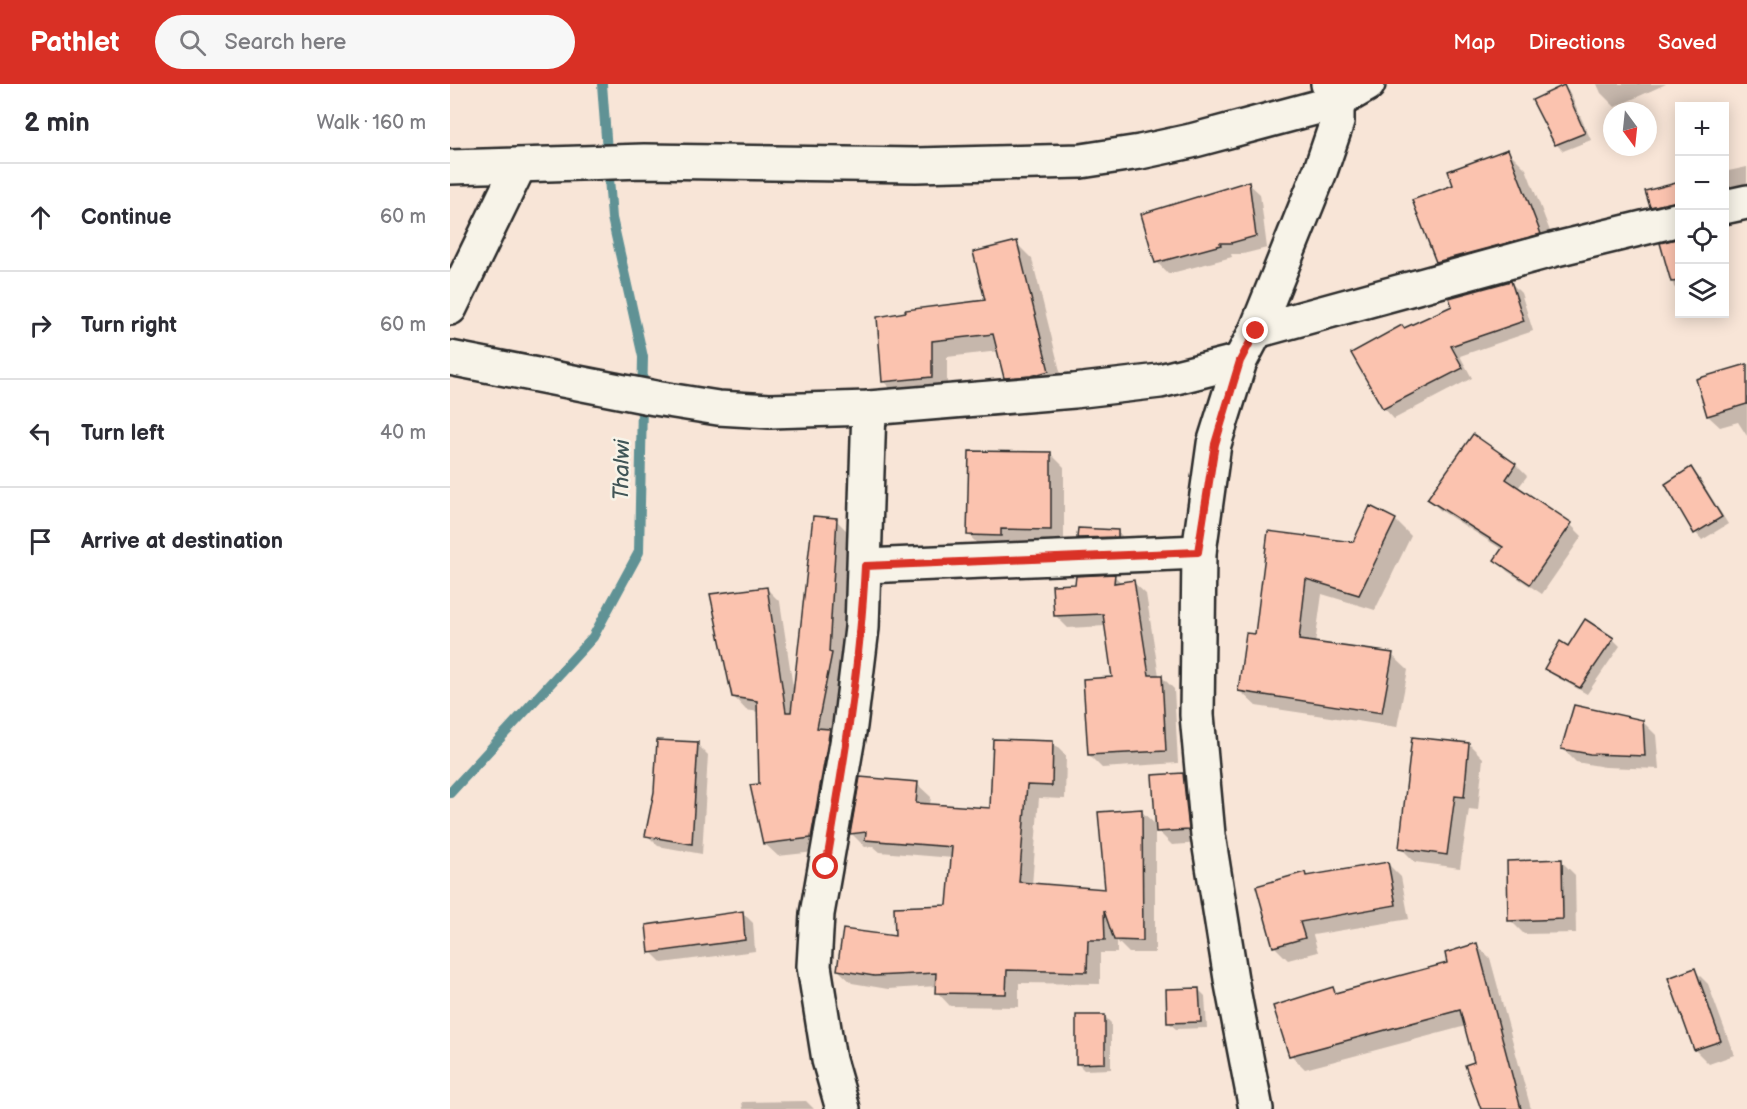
<!DOCTYPE html>
<html lang="en">
<head>
<meta charset="utf-8">
<style>
  :root { --surface:#fff; --page:#f7f7f7; --text:#2b2b33; --muted:#7c7c81; --line:#e1e1e2; --accent:#d93025 }
  body { margin:0; font-family:"Balsamiq Sans",sans-serif; background:var(--page); color:var(--text) }
  .controls { position:absolute; right:18px; top:18px; display:grid; overflow:hidden; border-radius:0px; box-shadow:0 3px 15px #0003 }
  .controls button { width:54px; height:54px; display:grid; place-items:center; padding:0; border:0; border-bottom:2px solid var(--line); background:var(--surface); color:var(--text); font:30px sans-serif }
  .compass { position:absolute; left:1153px; top:18px; width:54px; height:54px; border-radius:50%; background:var(--surface); box-shadow:0 3px 15px #0003; rotate:165deg }
  .stop { position:absolute; width:18px; height:18px; margin:-14px; border:4px solid #d93025; border-radius:50%; background:#fff }
  .stop.end { background:#d93025; border-color:#fff; box-shadow:0 2px 6px #0008 }
  .list { margin:0; padding:0; list-style:none }
  h2 { display:flex; justify-content:space-between; align-items:center; height:78px; margin:0; padding:0 24px; font-size:26px }
  h2 small { font-size:20px; font-weight:400; color:var(--muted) }
  .list li { display:grid; grid-template-columns:39px 1fr auto; gap:18px; align-items:center; box-sizing:border-box; height:108px; padding:0 24px; border-top:2px solid var(--line) }
  .list b { display:block; font-size:22px; white-space:nowrap }
  .list em { font-size:20px; font-style:normal; color:var(--muted) }
  .icon { flex:none; width:33px; height:33px; fill:none; stroke:currentColor; stroke-width:2; stroke-linecap:round; stroke-linejoin:round }
  .map { position:relative; flex:none; width:1297px; height:1025px; overflow:hidden }
  header { display:flex; align-items:center; gap:36px; box-sizing:border-box; height:84px; padding:0 30px; background:var(--accent); color:#fff }
  header strong { font-size:28px }
  nav { display:flex; gap:33px; margin-inline-start:auto; font-size:21px }
  .search { width:420px; height:54px; background:var(--page); display:flex; align-items:center; gap:15px; box-sizing:border-box; padding:0 21px; border-radius:33px; color:var(--muted); font-size:22px }
  main { display:flex }
  aside { flex:1; background:var(--surface) }
  .map>svg:first-child { display:block }
  .shadow { fill:#0003 }
  .lines { fill:none; stroke-linecap:round; stroke-linejoin:round }
  .stream { stroke:#609295; stroke-width:10 }
  .building { fill:#fbc3af; stroke:#2b2b2b; stroke-width:1.5 }
  .street-casing { stroke:#2b2b2b; stroke-width:38 }
  .secondary-casing { stroke:#2b2b2b; stroke-width:38 }
  .street { stroke:#f7f3e8; stroke-width:33 }
  .secondary { stroke:#f7f3e8; stroke-width:33 }
  .route { stroke:#d93025; stroke-width:8 }
  .labels { text-anchor:middle; dominant-baseline:central; stroke-width:5; stroke-linejoin:round; paint-order:stroke }
  .water-label { font-size:22px; font-style:italic; fill:#415657; stroke:#f7f3e8 }
</style>
</head>
<body>
<header>
<strong>Pathlet</strong>
<div class="search"><svg class="icon" aria-label="search" viewBox="0 0 24 24"><circle cx="10" cy="10" r="6"/><path d="M15 15l6 6"/></svg>Search here</div>
<nav><a>Map</a><a>Directions</a><a>Saved</a></nav>
</header>
<main>
<aside>
<h2>2 min<small>Walk · 160 m</small></h2>
<ul class="list">
<li><svg class="icon" aria-label="ahead" viewBox="0 0 24 24"><path d="M12 20V5M6 11l6-6 6 6"/></svg><div><b>Continue</b></div><em>60 m</em></li>
<li><svg class="icon" aria-label="right" viewBox="0 0 24 24"><path d="M7 20v-9h11M14 6l5 5-5 5"/></svg><div><b>Turn right</b></div><em>60 m</em></li>
<li><svg class="icon" aria-label="left" viewBox="0 0 24 24"><path d="M17 20v-9H6M10 6l-5 5 5 5"/></svg><div><b>Turn left</b></div><em>40 m</em></li>
<li><svg class="icon" aria-label="arrive" viewBox="0 0 24 24"><path d="M6 21V4h12l-3 4 3 4H6"/></svg><div><b>Arrive at destination</b></div></li>
</ul>
</aside>
<div class="map">
<svg width="1297" height="1025" viewBox="0 0 1297 1025">
  <rect width="100%" height="100%" fill="#f8e5d7"/>
  <filter id="ink" filterUnits="userSpaceOnUse"><feTurbulence type="fractalNoise" baseFrequency=".0167" numOctaves="2"/><feDisplacementMap in="SourceGraphic" scale="12" xChannelSelector="R" yChannelSelector="G"/><feConvolveMatrix kernelMatrix="1 2 1 2 8 2 1 2 1" color-interpolation-filters="sRGB"/></filter>
  <g filter="url(#ink)">
    <!-- shadow -->
    <g class="shadow">
      <polygon points="1147,0 1216,0 1165,23 1151,9"/>
      <polygon points="1114,2 1120,9 1141,56 1113,67 1106,60"/>
      <polygon points="1058,67 1076,85 1108,168 1005,196 987,178 1005,102"/>
      <polygon points="1297,83 1297,113 1274,120 1274,88"/>
      <polygon points="798,99 810,110 817,164 793,170 781,170 782,173 718,190 707,178"/>
      <polygon points="1230,100 1230,130 1213,134 1201,122"/>
      <polygon points="1230,156 1230,209 1224,203 1212,160"/>
      <polygon points="566,159 582,175 614,303 572,309 555,293 549,267 497,273 497,308 449,313 433,297 429,234 537,217"/>
      <polygon points="1060,198 1071,209 1083,247 1010,272 1022,294 944,335 934,324 955,246"/>
      <polygon points="1297,282 1297,352 1288,338 1270,343 1258,332 1248,296"/>
      <polygon points="1023,352 1066,381 1077,392 1068,404 1121,441 1132,452 1092,510 1057,487 1046,475 1053,466 990,426 979,415"/>
      <polygon points="600,369 614,383 614,459 564,459 564,465 532,465 519,451"/>
      <polygon points="1241,385 1248,392 1278,440 1252,456 1246,449 1217,400"/>
      <polygon points="386,436 399,449 392,581 395,583 382,648 393,659 374,767 328,772 314,759 309,628 296,626 283,612 317,505 330,518 344,610"/>
      <polygon points="945,436 961,452 925,526 872,510 865,560 942,571 958,586 947,643 806,622 790,607 806,552 819,449 904,459"/>
      <polygon points="667,447 674,454 674,459 636,460 629,454"/>
      <polygon points="664,492 672,499 683,498 696,510 709,592 711,592 724,605 728,679 652,684 639,671 664,595 656,542 618,544 605,531 627,501"/>
      <polygon points="1135,537 1163,555 1170,562 1137,610 1103,591 1096,585 1119,564"/>
      <polygon points="1192,637 1206,651 1209,685 1155,683 1126,678 1112,664"/>
      <polygon points="603,659 616,672 615,715 589,714 582,801 657,806 691,727 705,740 705,869 679,869 667,857 667,869 650,869 650,900 569,899 569,923 500,922 487,908 487,902 438,905 402,899 388,886 447,854 498,822 503,774 430,768 423,762 415,763 402,750 467,700 481,713 480,721 542,726"/>
      <polygon points="247,660 258,671 252,770 208,762 197,751 205,709"/>
      <polygon points="1019,660 1033,674 1028,726 1019,725 1010,784 965,778 951,764"/>
      <polygon points="733,690 747,704 752,759 722,761 708,747"/>
      <polygon points="1111,777 1125,791 1126,849 1074,850 1060,836"/>
      <polygon points="937,779 951,793 959,835 863,851 868,868 838,876 824,862 855,790 858,793"/>
      <polygon points="292,828 303,839 305,867 212,879 201,868"/>
      <polygon points="1026,860 1040,874 1081,1025 1032,1025 1026,979 1016,942 855,985 841,971 882,905 887,910 999,880"/>
      <polygon points="1244,886 1258,900 1284,971 1259,980 1245,966 1220,895"/>
      <polygon points="748,905 755,912 757,944 726,945 719,939"/>
      <polygon points="654,932 661,939 661,985 634,986 627,979"/>
      <polygon points="356,1017 364,1025 293,1025 292,1018"/>
    </g>
    <g class="lines">
      <!-- stream -->
      <polyline class="stream" points="0,709 143,553 189,468 193,273 162,134 152,0"/>
    </g>
    <!-- building -->
    <g class="building">
      <polygon points="1114,1 1135,49 1105,61 1082,16"/>
      <polygon points="1058,65 1091,150 986,178 962,116 1003,101 998,87"/>
      <polygon points="799,97 806,152 781,159 770,159 771,161 705,179 691,130"/>
      <polygon points="1230,98 1230,117 1200,123 1195,107"/>
      <polygon points="1230,154 1230,197 1221,198 1210,159"/>
      <polygon points="567,157 599,287 581,292 554,294 543,250 482,257 482,293 432,298 427,233 456,228 455,226 535,216 523,168"/>
      <polygon points="1061,197 1074,237 1001,262 1013,284 933,325 901,269 952,241 954,244 1002,222 999,214"/>
      <polygon points="1297,280 1297,320 1257,332 1246,295"/>
      <polygon points="1023,350 1066,380 1056,395 1122,439 1080,500 1044,476 1053,463 977,415"/>
      <polygon points="519,367 601,368 601,446 551,445 551,452 517,451"/>
      <polygon points="1241,383 1272,433 1244,450 1215,400"/>
      <polygon points="920,422 946,435 909,511 856,495 849,556 943,569 932,629 788,607 796,549 805,550 818,447 903,458"/>
      <polygon points="363,432 387,434 379,568 382,569 367,644 380,645 361,754 313,760 300,701 309,700 307,617 282,613 260,510 317,503 336,628 341,628"/>
      <polygon points="628,444 668,446 668,453 627,454"/>
      <polygon points="665,490 664,499 684,496 699,591 712,591 716,667 638,671 633,595 662,593 653,530 604,532 602,501 625,500 626,492"/>
      <polygon points="1135,535 1164,554 1130,604 1094,585 1110,557 1118,562"/>
      <polygon points="1124,621 1193,636 1195,672 1140,670 1111,665"/>
      <polygon points="962,653 1019,659 1014,713 1005,712 997,771 949,764"/>
      <polygon points="543,655 603,657 602,702 577,701 569,798 655,805 648,728 692,725 693,857 664,856 654,827 655,856 638,856 637,888 557,886 556,910 485,909 486,889 424,892 387,886 393,845 445,852 444,823 497,821 502,763 415,756 416,748 400,750 410,693 468,698 466,719 540,724"/>
      <polygon points="207,656 248,658 242,760 195,752 204,708"/>
      <polygon points="733,689 739,746 706,748 702,691"/>
      <polygon points="1112,775 1113,835 1058,837 1057,777"/>
      <polygon points="938,778 946,821 850,838 855,854 823,863 806,802 855,788 856,792"/>
      <polygon points="293,827 295,856 199,869 196,841"/>
      <polygon points="1027,859 1071,1025 1031,1025 1015,981 1024,978 1010,926 839,972 823,922 883,903 885,909 997,879 995,869"/>
      <polygon points="1245,884 1271,957 1244,966 1218,894"/>
      <polygon points="749,904 751,938 717,939 716,905"/>
      <polygon points="626,931 655,931 655,979 626,980"/>
    </g>
    <g class="lines">
      <defs>
        <g id="street">
          <polyline points="1274,123 1297,118"/>
          <polyline points="0,224 69,82"/>
          <polyline points="806,247 1102,166 1230,135"/>
          <polyline points="0,274 205,314 268,324 320,327 419,324 624,307 710,297 790,277"/>
          <polyline points="415,482 749,468"/>
          <polyline points="393,1025 379,976 364,882 367,830 400,642 412,544 419,324"/>
          <polyline points="806,1025 781,895 758,751 747,631 749,468 764,360 790,277 806,247 871,85 887,38 887,18 878,0"/>
        </g>
        <polyline id="secondary" points="0,83 194,77 466,81 631,77 690,68 741,57 887,18 918,0"/>
      </defs>
      <!-- street casing -->
      <use href="#street" class="street-casing"/>
      <!-- secondary casing -->
      <use href="#secondary" class="secondary-casing"/>
      <!-- street -->
      <use href="#street" class="street"/>
      <!-- secondary -->
      <use href="#secondary" class="secondary"/>
    </g>
  </g>
  <g class="lines" filter="url(#ink)">
    <!-- route -->
    <path class="route" d="M376,783c17,-100 34,-199 39,-301l333,-14 17,-108 25,-83 16,-30"/>
  </g>
  <g class="labels">
    <!-- water labels -->
    <g class="water-label">
      <text transform="translate(172 386) rotate(-89)">Thalwi</text>
    </g>
  </g>
</svg>
<div class="controls">
<button>+</button>
<button>−</button>
<button><svg class="icon" aria-label="locate" viewBox="0 0 24 24"><circle cx="12" cy="12" r="6"/><path d="M12 2v4M12 18v4M2 12h4M18 12h4"/></svg></button>
<button><svg class="icon" aria-label="layers" viewBox="0 0 24 24"><path d="M12 4l9 5-9 5-9-5zM3 14l9 5 9-5"/></svg></button>
</div>
<svg class="compass" viewBox="-18 -18 36 36"><path d="M0-13l5 13h-10z" fill="#e53935"/><path d="M0 13l5-13h-10z" fill="#7c7c81"/></svg>
<div class="stop" style="left:376px;top:783px"></div>
<div class="stop end" style="left:806px;top:247px"></div>
</div>
</main>
</body>
</html>
